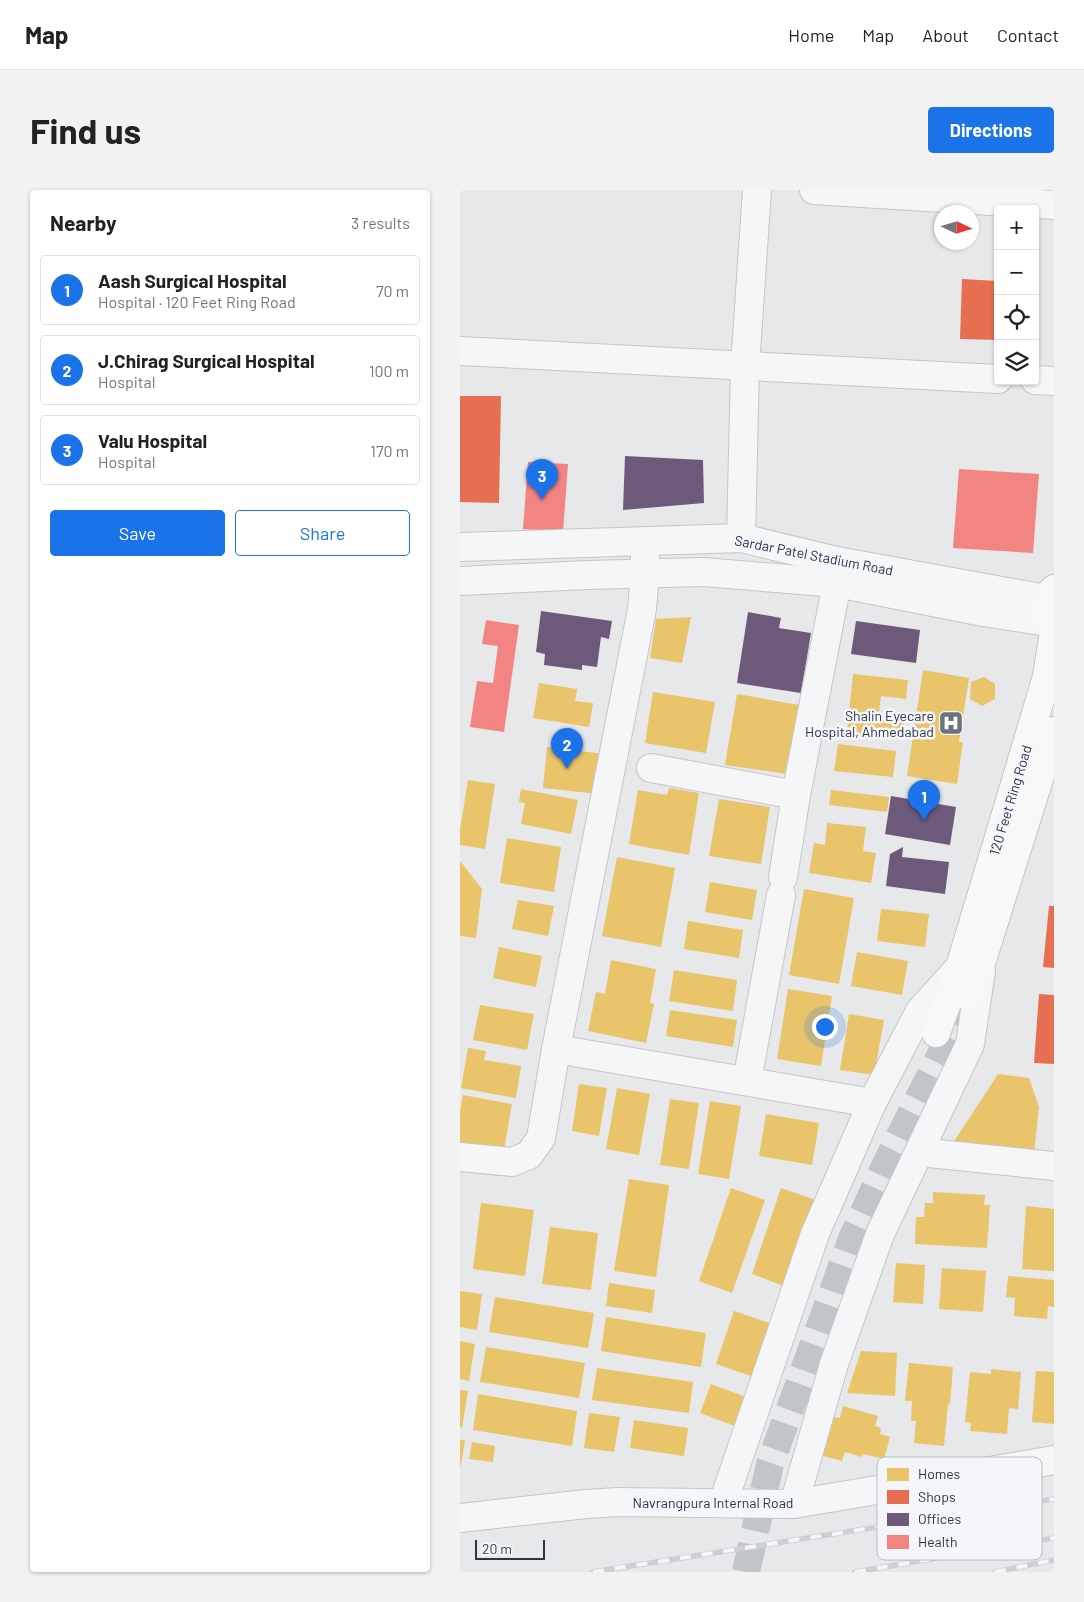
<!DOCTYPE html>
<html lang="en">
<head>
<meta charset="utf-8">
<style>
  :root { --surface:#fff; --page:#f2f2f2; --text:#222; --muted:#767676; --line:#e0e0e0; --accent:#1a73e8 }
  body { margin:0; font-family:Barlow,sans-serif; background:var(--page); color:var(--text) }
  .controls { position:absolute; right:15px; top:15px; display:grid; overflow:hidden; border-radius:5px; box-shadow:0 1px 4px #0004 }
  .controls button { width:45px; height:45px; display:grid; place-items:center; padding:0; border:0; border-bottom:1px solid var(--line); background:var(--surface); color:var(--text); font:25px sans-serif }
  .compass { position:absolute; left:474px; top:15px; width:45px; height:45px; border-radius:50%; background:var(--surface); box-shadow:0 1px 4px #0004; rotate:94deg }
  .scale { position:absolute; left:15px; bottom:12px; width:70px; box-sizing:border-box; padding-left:5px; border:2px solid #2b3445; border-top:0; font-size:14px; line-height:18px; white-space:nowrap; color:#2b3445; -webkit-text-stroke:4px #f4f6f9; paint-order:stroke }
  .you { position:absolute; left:364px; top:836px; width:18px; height:18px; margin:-12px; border:4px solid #fff; border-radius:50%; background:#1a73e8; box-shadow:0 0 0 8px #1a73e833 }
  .badge { display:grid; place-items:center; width:32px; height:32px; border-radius:50%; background:var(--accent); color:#fff; font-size:16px; font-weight:700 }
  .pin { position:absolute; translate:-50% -41px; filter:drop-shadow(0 1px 2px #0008) }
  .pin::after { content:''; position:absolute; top:26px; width:18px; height:15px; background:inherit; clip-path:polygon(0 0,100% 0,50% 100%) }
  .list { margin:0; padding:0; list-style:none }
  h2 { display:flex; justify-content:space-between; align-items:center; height:65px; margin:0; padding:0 20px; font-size:21px }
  h2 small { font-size:16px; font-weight:400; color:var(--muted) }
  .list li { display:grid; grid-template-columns:32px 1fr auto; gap:15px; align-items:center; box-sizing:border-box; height:70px; margin:0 10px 10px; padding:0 10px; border:1px solid var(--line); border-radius:5px }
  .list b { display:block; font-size:19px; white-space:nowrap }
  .list p { margin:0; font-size:16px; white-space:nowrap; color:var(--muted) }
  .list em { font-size:16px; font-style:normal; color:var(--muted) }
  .actions { display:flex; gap:10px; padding:15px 20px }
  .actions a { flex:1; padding:11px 0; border:1px solid var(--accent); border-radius:5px; text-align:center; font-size:18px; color:var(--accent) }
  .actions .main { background:var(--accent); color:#fff }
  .icon { flex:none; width:28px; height:28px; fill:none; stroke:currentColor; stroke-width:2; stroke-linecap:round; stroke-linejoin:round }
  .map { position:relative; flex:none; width:594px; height:1382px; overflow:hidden; border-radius:5px }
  header { display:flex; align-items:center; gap:30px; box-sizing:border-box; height:70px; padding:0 25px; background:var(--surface); border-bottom:1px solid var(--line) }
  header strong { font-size:24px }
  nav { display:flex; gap:28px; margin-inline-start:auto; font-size:18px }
  .intro { display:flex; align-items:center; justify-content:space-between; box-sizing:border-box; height:120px; padding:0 30px }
  h1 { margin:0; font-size:35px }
  .button { padding:12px 22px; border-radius:5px; background:var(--accent); color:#fff; font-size:18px; font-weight:700 }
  main { display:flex; gap:30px; padding:0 30px }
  aside { flex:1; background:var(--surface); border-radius:5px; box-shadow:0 1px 4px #0004 }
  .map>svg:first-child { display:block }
  .homes { fill:#e9c46a }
  .shops { fill:#e76f51 }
  .offices { fill:#6d597a }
  .health { fill:#f28482 }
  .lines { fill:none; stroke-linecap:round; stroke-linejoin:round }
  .major-tunnel { stroke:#c1c4c9; stroke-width:28; stroke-dasharray:28 14; stroke-linecap:butt }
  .minor-casing { stroke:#c4c6c8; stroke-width:30 }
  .major-casing { stroke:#c2c5c8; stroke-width:30 }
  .minor { stroke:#f5f6f7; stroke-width:28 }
  .major { stroke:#f8f8f8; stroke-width:28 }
  .rail-casing { stroke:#cecfd2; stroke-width:5.5 }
  .rail { stroke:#f4f6f9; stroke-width:4; stroke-dasharray:11; stroke-linecap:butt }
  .labels { text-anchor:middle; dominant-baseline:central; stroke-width:5; stroke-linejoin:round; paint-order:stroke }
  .street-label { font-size:14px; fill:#2b3445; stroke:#f4f6f9 }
  .poi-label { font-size:14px; fill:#2b3445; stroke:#f4f6f9; text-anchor:end }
  .key { fill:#f4f6f9; stroke:#b8bcc3; stroke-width:1 }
  .key-label { font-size:14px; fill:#2b3445 }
</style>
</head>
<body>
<header>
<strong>Map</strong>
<nav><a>Home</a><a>Map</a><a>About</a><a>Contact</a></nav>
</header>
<div class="intro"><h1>Find us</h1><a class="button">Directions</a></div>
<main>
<aside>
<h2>Nearby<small>3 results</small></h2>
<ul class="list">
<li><span class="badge">1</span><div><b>Aash Surgical Hospital</b><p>Hospital · 120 Feet Ring Road</p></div><em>70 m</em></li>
<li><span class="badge">2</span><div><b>J.Chirag Surgical Hospital</b><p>Hospital</p></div><em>100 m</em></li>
<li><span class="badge">3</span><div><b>Valu Hospital</b><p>Hospital</p></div><em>170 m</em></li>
</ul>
<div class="actions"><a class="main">Save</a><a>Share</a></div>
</aside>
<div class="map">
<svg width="594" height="1382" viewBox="0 0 594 1382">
  <rect width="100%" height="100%" fill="#e6e8ea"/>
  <!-- homes -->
  <g class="homes">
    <polygon points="231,427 222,473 190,468 196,429"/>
    <polygon points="463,480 509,488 499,552 503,552 497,594 447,586"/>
    <polygon points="393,484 448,490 446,509 421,506 418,530 444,532 442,549 387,543"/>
    <polygon points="524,487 535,494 535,509 522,516 510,509 511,492"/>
    <polygon points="79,493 117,499 115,511 133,513 129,537 73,528"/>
    <polygon points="193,502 255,512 246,563 185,553"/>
    <polygon points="277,504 339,515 327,584 265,575"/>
    <polygon points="378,554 436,561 433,587 374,581"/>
    <polygon points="87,557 144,564 139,604 83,598"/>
    <polygon points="8,590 35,594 25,659 0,655 0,640"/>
    <polygon points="209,598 239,603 229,665 169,654 178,600 207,605"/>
    <polygon points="61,599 118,610 111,644 61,634 65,613 59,612"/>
    <polygon points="371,600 429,607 427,622 369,615"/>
    <polygon points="259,609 310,617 301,674 249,666"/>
    <polygon points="367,633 406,637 403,661 416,663 411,693 349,683 354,653 365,655"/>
    <polygon points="47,648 101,657 94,702 40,693"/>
    <polygon points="157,667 215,678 201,757 142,746"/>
    <polygon points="0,671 22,699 16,748 0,746"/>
    <polygon points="250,692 297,700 292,730 245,722"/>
    <polygon points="344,699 394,708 379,794 329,785"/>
    <polygon points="58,710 94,716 88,746 52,739"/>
    <polygon points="421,719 469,724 465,757 417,751"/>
    <polygon points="228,731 283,740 279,768 224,759"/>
    <polygon points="39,757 82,766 76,797 33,788"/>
    <polygon points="397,762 448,771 442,805 391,796"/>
    <polygon points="151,770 196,779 190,813 194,814 186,853 128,841 136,802 145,804"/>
    <polygon points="214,780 277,790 273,821 209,811"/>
    <polygon points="328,799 372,806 361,876 317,869"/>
    <polygon points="20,815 74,824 67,860 13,850"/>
    <polygon points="210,820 277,830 273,857 206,846"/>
    <polygon points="389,824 424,830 414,885 380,880"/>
    <polygon points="8,858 26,861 24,870 61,876 56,908 1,898"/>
    <polygon points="538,884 569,888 579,917 574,964 491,956"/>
    <polygon points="119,894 147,898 139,946 112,941"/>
    <polygon points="157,898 190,904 179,965 146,959"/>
    <polygon points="3,905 52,914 44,960 0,952 0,921"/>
    <polygon points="210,909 239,913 229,979 200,975"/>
    <polygon points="250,911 281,916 269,989 238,984"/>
    <polygon points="306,924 359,933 352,975 299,966"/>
    <polygon points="169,989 209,995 196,1087 154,1081"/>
    <polygon points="271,998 305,1010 272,1103 239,1091"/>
    <polygon points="321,998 356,1010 327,1097 292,1084"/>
    <polygon points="473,1002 525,1005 524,1015 530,1015 527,1058 455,1054 456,1027 464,1027 465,1013 473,1013"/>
    <polygon points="21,1013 74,1020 65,1086 13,1079"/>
    <polygon points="566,1016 594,1019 594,1081 562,1079"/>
    <polygon points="90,1037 138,1043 131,1100 82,1094"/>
    <polygon points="436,1073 465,1075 463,1114 433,1112"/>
    <polygon points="482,1078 526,1081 523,1122 479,1119"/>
    <polygon points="548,1086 594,1090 594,1117 588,1116 587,1129 554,1126 555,1108 546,1107"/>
    <polygon points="149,1093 195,1100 192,1123 146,1116"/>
    <polygon points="0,1101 22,1104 17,1140 0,1137"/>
    <polygon points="35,1107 134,1123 128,1158 29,1142"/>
    <polygon points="274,1121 312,1134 294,1187 256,1174"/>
    <polygon points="146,1127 246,1143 241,1177 141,1161"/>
    <polygon points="0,1151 15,1154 9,1191 0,1189"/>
    <polygon points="26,1157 125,1173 119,1208 20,1192"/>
    <polygon points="401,1161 437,1163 435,1206 387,1203"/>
    <polygon points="449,1173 493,1177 490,1215 488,1214 484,1256 454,1253 456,1231 451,1231 452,1211 445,1211"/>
    <polygon points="137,1178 233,1192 229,1223 132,1210"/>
    <polygon points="531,1179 561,1182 558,1219 549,1218 547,1244 510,1241 511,1233 505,1232 510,1182 531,1184"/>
    <polygon points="576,1181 594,1182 594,1234 572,1232"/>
    <polygon points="251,1194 286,1207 275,1236 240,1223"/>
    <polygon points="0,1200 8,1201 2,1238 0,1237"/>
    <polygon points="18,1204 117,1221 112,1256 13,1240"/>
    <polygon points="383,1216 418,1226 415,1236 421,1238 420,1244 430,1247 424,1269 403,1264 402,1267 385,1262 382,1271 363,1266 374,1227 380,1228"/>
    <polygon points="129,1223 160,1227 154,1262 124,1258"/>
    <polygon points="174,1230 228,1238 224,1266 170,1258"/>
    <polygon points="0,1250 5,1250 1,1275 0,1275"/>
    <polygon points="12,1252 35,1256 33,1272 9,1269"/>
  </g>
  <!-- shops -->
  <g class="shops">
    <polygon points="502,89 538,91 538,150 500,149"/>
    <polygon points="0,206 41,206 39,313 0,312"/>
    <polygon points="589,716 594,716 594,778 583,777"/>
    <polygon points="579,804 594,805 594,874 574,873"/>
  </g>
  <!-- offices -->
  <g class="offices">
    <polygon points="165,266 243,270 244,313 163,320"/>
    <polygon points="81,421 152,431 149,449 141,447 137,477 122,475 122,480 84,475 85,464 76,462"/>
    <polygon points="288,422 321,428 319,438 351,443 341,503 277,493"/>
    <polygon points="396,431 460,440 456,473 391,464"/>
    <polygon points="431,606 496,617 490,655 425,644"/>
    <polygon points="443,657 442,667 489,672 485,704 426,696 430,664"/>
  </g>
  <!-- health -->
  <g class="health">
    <polygon points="68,272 108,274 103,342 63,339"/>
    <polygon points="499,279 579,284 573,363 493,358"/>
    <polygon points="26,430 59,435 44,542 10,537 17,491 33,493 38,456 22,454"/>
  </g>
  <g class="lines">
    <!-- major-tunnel -->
    <polyline class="major-tunnel" points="286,1382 310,1274 392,1049 423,980 500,826"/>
    <defs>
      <g id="minor">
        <polyline points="354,0 594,15"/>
        <polyline points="0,161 538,189"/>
        <polyline points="575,190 594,191"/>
        <polyline points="281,348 285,176 297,0"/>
        <polyline points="0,357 281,348 377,371 586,409"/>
        <polyline points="0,391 127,385 243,382 377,393 523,422 588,432"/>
        <polyline points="191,578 336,605"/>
        <polyline points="323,687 336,605 377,393 377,375"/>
        <polyline points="96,859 412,913"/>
        <polyline points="287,891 321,705"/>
        <polyline points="459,962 594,976"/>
        <polyline points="0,967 52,972 69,965 81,948 96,859 182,419 185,384 185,352"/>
        <polyline points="263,1313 355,1044 412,913 460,821 500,777"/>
        <polyline points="334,1314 374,1174 420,1044 510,854 521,781"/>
        <polyline points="0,1328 126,1314 158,1312 334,1314 594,1270"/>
      </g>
      <g id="major">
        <path d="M594,399c-12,11 -11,29 0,40"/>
        <polyline points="508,806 523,767 594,541"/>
        <polyline points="476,843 500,777 558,584 587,486 594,442"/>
      </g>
    </defs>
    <!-- minor casing -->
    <use href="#minor" class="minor-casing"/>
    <!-- major casing -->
    <use href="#major" class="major-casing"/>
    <!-- minor -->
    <use href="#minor" class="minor"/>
    <!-- major -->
    <use href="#major" class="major"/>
    <defs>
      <g id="rail">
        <polyline points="133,1382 594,1309"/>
        <polyline points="395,1382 594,1348"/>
        <polyline points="535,1382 594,1370"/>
      </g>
    </defs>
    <!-- rail casing -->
    <use href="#rail" class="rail-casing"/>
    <!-- rail -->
    <use href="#rail" class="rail"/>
  </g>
  <!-- icons -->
  <defs>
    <symbol id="hospital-square" viewBox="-11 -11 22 22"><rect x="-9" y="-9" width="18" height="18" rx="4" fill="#6c737f" stroke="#f4f6f9"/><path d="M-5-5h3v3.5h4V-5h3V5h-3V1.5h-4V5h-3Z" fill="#fff"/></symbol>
  </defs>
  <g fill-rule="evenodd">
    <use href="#hospital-square" x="477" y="519" width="28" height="28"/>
  </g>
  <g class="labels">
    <!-- street labels -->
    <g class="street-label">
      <text transform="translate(354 365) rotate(11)">Sardar Patel Stadium Road</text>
      <text transform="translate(550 610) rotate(-73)">120 Feet Ring Road</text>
      <text x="253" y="1312">Navrangpura Internal Road</text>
    </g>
    <!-- poi labels -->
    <g class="poi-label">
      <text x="474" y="525">Shalin Eyecare<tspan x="474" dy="16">Hospital, Ahmedabad</tspan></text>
    </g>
  </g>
  <!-- legend -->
  <rect x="417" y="1267" width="165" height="103" rx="8" class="key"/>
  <rect x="427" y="1278" width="22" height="13" fill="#e9c46a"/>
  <rect x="427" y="1300" width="22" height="14" fill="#e76f51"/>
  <rect x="427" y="1323" width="22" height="13" fill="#6d597a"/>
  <rect x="427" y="1345" width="22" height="14" fill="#f28482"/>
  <g class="key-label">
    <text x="458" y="1289">Homes</text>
    <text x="458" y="1312">Shops</text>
    <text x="458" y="1334">Offices</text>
    <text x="458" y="1357">Health</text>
  </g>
</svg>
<div class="controls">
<button>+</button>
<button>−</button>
<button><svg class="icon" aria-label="locate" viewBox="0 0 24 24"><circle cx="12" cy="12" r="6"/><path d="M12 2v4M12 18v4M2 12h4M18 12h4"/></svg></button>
<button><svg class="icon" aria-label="layers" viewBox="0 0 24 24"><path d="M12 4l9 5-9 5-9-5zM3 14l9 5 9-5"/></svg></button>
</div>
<svg class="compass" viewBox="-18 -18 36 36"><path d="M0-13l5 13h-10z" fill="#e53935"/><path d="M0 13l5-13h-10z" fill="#767676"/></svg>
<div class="scale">20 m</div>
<div class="you"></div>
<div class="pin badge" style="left:464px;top:631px">1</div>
<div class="pin badge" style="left:107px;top:579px">2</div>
<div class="pin badge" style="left:82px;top:310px">3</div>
</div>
</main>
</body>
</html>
